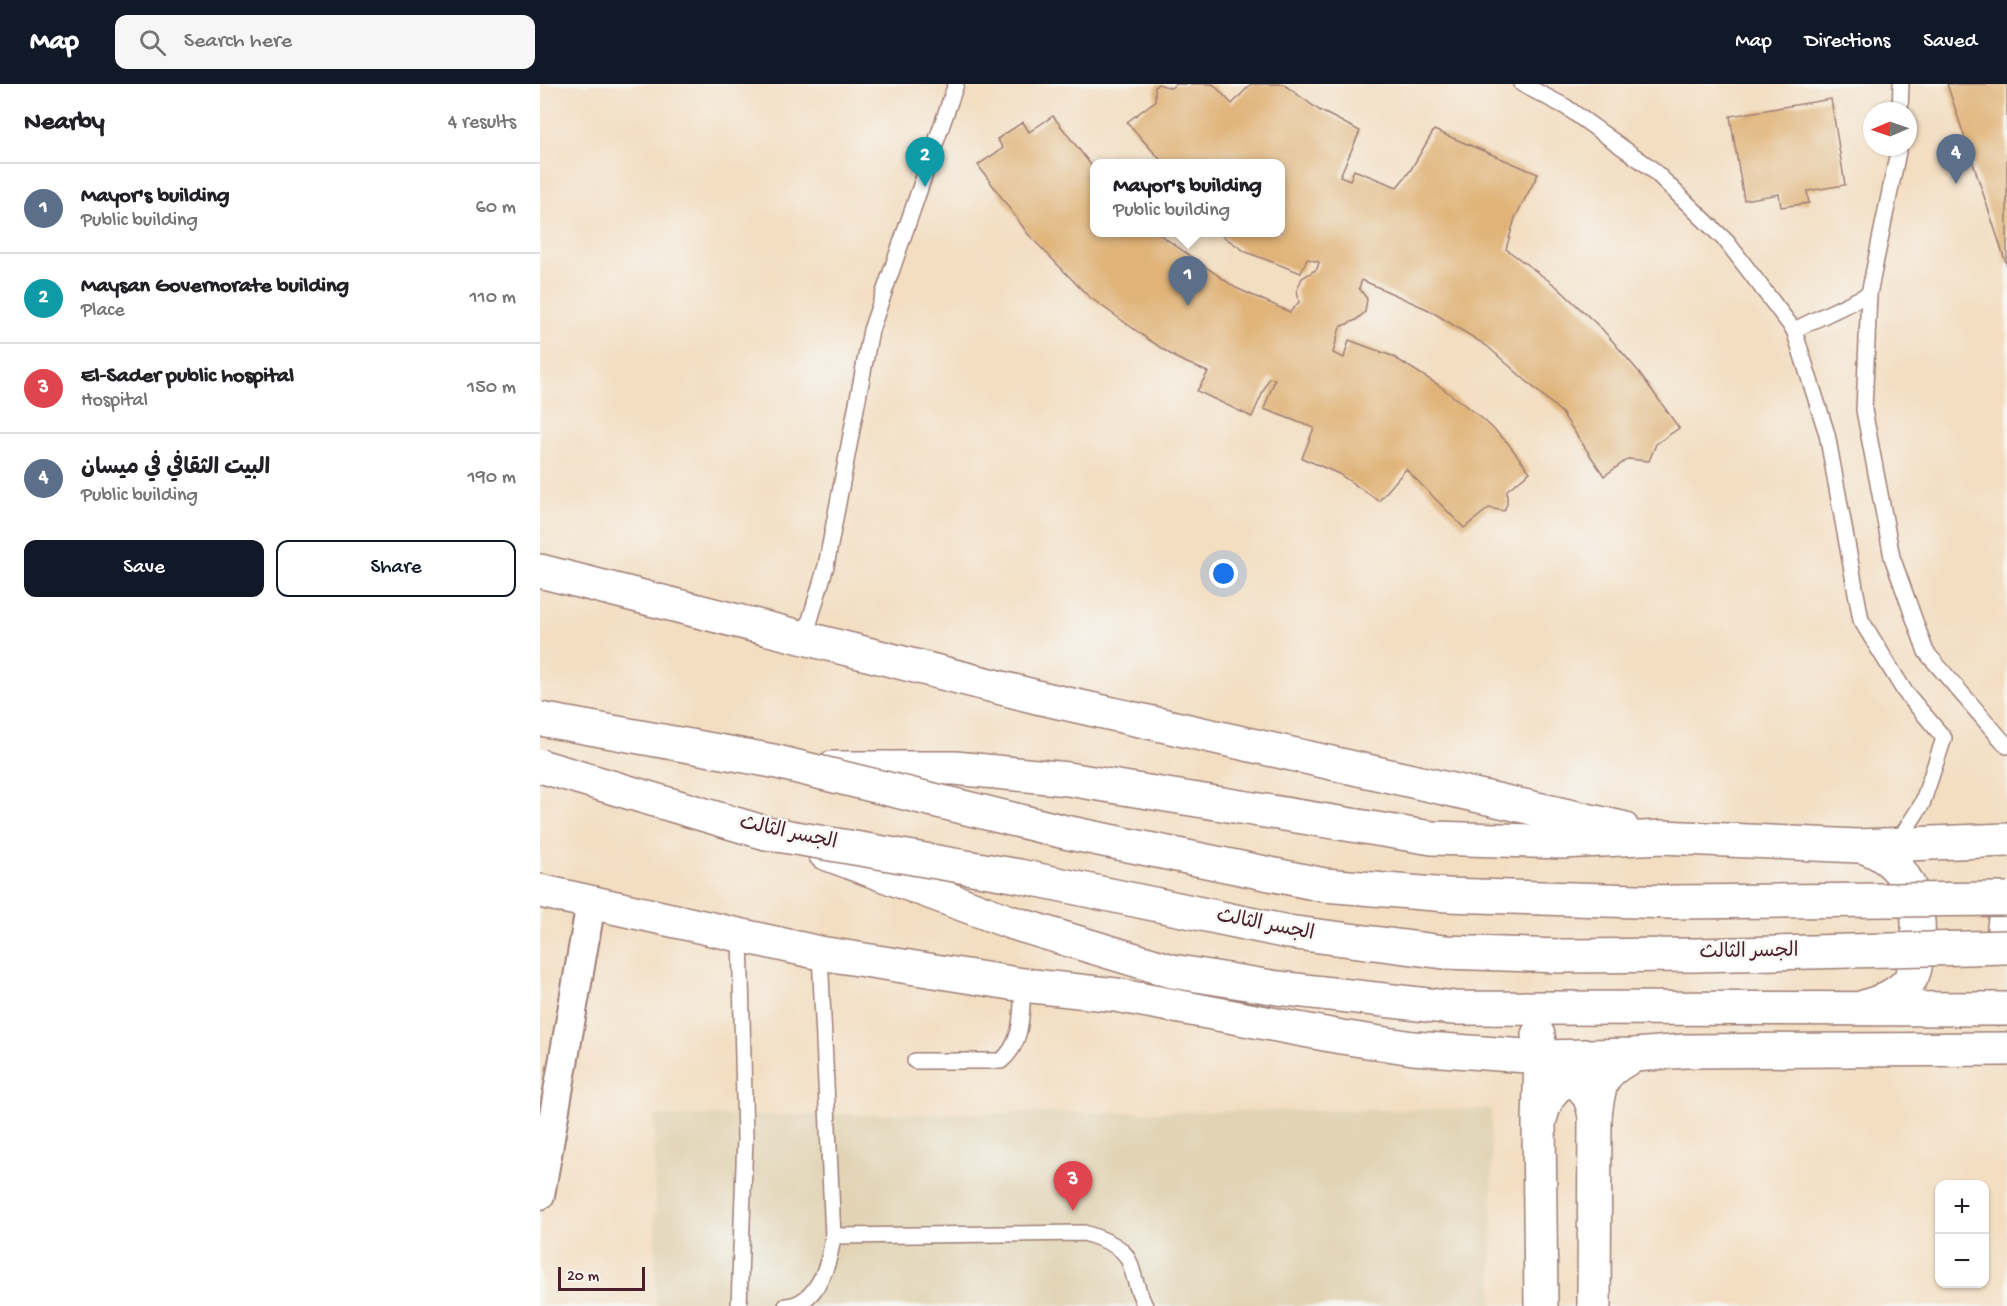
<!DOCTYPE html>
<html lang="en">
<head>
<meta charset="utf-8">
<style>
  :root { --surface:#fff; --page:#f6f6f6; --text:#202124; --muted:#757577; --line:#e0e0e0; --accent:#111827 }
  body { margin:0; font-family:"Gochi Hand","Playpen Sans Arabic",sans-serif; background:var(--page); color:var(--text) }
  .controls { position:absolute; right:18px; bottom:18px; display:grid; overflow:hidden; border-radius:12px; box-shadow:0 2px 4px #0004 }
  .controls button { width:54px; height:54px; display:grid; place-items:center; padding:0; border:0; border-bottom:2px solid var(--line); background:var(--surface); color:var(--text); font:30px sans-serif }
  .compass { position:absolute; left:1323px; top:18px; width:54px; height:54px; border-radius:50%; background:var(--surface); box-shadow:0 2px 4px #0004; rotate:268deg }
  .scale { position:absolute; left:18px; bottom:15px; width:87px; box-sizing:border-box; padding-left:6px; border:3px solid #4a1f2b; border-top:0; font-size:16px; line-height:21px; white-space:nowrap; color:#4a1f2b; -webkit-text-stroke:4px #f6f6f2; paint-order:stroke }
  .you { position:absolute; left:684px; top:490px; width:21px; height:21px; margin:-15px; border:4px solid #fff; border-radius:50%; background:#1a73e8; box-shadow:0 0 0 9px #1a73e833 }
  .badge { display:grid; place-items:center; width:39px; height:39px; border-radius:50%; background:var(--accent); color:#fff; font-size:20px; font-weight:700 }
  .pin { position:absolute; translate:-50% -50px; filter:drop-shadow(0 2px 3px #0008) }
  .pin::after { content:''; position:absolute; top:32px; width:21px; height:18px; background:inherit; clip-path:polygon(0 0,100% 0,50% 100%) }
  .popup { position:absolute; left:550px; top:75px; width:195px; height:78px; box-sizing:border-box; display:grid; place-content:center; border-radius:12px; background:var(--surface); filter:drop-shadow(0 2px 4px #0005); font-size:20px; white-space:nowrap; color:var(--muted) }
  .popup b { font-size:22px; color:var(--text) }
  .popup::after { content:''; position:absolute; left:50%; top:100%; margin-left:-12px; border:12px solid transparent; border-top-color:var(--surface) }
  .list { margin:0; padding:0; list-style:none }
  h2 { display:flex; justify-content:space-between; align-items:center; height:78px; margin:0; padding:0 24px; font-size:26px }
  h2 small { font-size:20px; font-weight:400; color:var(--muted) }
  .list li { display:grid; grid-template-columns:39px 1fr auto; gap:18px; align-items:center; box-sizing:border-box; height:90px; padding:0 24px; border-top:2px solid var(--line) }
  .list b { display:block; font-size:22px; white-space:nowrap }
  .list p { margin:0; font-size:20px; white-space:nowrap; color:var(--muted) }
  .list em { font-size:20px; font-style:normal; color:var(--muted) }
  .actions { display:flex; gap:12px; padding:18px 24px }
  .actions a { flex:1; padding:14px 0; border:2px solid var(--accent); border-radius:12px; text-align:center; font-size:21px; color:var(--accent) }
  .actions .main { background:var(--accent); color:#fff }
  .icon { flex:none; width:33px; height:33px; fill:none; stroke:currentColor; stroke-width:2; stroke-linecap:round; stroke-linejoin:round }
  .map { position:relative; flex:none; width:1467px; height:1222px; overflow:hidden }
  header { display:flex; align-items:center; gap:36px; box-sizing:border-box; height:84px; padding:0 30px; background:var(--accent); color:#fff }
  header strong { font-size:28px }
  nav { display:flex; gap:33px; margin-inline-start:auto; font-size:21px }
  .search { width:420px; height:54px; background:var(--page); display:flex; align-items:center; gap:15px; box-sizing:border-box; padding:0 21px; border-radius:12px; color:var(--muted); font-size:22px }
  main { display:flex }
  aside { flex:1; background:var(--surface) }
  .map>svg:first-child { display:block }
  .built { fill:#e1d3b4 }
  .building { fill:#e0b479 }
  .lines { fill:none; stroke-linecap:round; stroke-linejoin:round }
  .lane-casing { stroke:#9e7e76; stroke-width:18 }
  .street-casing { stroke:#9e7e76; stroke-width:32 }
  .secondary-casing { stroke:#9e7e76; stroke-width:36 }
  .lane { stroke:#fff; stroke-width:15 }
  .street { stroke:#fff; stroke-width:28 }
  .secondary { stroke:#fff; stroke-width:33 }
  .primary-bridge-casing { stroke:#9e7e76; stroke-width:36; stroke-linecap:butt }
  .primary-bridge { stroke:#fff; stroke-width:33 }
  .labels { text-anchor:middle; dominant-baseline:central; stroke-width:5; stroke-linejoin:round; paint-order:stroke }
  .street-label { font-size:20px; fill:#4a1f2b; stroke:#f6f6f2 }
</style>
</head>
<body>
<header>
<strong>Map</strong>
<div class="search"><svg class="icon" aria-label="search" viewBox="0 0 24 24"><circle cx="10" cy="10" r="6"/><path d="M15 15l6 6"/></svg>Search here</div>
<nav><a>Map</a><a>Directions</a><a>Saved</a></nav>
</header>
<main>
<aside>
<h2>Nearby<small>4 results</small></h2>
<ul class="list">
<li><span class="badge" style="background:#5c6f8a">1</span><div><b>Mayor's building</b><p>Public building</p></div><em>60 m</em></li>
<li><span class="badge" style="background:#0f9aa8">2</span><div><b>Maysan Governorate building</b><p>Place</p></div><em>110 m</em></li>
<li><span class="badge" style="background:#e0444e">3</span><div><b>El-Sader public hospital</b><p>Hospital</p></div><em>150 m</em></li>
<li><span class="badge" style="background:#5c6f8a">4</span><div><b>البيت الثقافي في ميسان</b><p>Public building</p></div><em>190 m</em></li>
</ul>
<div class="actions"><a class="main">Save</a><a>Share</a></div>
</aside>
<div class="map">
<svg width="1467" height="1222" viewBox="0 0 1467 1222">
  <rect width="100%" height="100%" fill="#f6f6f2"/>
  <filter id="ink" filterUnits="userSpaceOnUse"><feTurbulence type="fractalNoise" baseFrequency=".0167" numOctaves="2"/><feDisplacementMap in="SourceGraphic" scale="12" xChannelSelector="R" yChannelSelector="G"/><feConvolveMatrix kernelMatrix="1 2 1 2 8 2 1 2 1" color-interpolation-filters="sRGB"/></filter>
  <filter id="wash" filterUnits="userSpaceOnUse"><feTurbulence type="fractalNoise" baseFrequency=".008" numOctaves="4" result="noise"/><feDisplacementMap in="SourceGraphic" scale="24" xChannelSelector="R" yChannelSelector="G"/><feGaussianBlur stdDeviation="1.35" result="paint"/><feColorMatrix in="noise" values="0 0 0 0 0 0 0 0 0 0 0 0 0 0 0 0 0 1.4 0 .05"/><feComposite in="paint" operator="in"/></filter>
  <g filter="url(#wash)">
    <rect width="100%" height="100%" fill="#f3dec2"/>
    <!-- built -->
    <polygon class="built" points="951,1025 953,1222 116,1222 114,1032"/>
    <g id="blocks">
      <!-- building -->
      <g class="building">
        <polygon points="618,0 631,4 636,0 673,0 692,20 711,0 743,0 779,26 820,47 800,92 810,96 814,86 857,103 870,87 894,46 998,90 975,134 966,165 1016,202 1063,246 1099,288 1139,344 1116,360 1109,377 1088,375 1064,392 1022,329 947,262 889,226 822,196 819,204 827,215 825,228 816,236 800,243 793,269 804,274 809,256 852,272 897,300 944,336 967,358 990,388 967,406 967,420 964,427 949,424 924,444 866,385 839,417 799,390 762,374 774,344 724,325 735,295 729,294 712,333 657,307 668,288 638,275 612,258 548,212 488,150 438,81 463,64 457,55 483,38 489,48 513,32 555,86 555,148 616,148 696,204 750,228 759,218 757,206 762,194 777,185 779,178 767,175 761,189 706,168 677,148 741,148 741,80 624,80 587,38 615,17 615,3"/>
        <polygon points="1407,0 1467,0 1467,182"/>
        <polygon points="1291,15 1305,101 1267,107 1269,119 1241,123 1239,110 1204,116 1190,32"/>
      </g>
    </g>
  </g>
  <g filter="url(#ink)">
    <use href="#blocks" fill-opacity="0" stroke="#9e7e76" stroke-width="1.5"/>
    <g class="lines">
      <defs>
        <g id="lane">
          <polyline points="982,0 1026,23 1111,84 1187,158 1254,246 1287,350 1321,536 1365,608 1404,654 1382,720 1357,759"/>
          <polyline points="1360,27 1361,0"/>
          <polyline points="1359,63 1329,210 1324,326 1352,473 1386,568 1467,662"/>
          <polyline points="1254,246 1329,210"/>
          <polyline points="265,553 286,482 331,246 416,0"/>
          <path d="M280,869l13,283 251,-3c58,18 39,27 61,73"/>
          <path d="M375,977h86c23,-19 20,-49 22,-76"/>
          <polyline points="199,1222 205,1054 200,853"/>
          <path d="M246,1222c32,-2 44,-44 47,-70"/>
        </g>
        <polyline id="street" points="0,1111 51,819"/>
        <g id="secondary">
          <polyline points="0,487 501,614 1082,744"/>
          <polyline points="292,684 415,684 528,695 892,754 1022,758 1122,753 1318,762 1467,756"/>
          <path d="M1321,762c44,13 60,53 57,95 -1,11 -1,27 -7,37 -8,14 -31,25 -47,29"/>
          <polyline points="285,769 470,838 632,887 738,904 914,924 1467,925"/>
          <polyline points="0,807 280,869 483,901 576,911 801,953 873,964 1001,973 1095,971 1144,967 1467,965"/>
          <polyline points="1467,819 1464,843 1467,856"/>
          <polyline points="998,951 1001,973 999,1038 1001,1222"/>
          <path d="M1001,1032c11,-46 47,-46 54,1"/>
          <path d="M1054,1222l1,-189c4,-37 6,-45 40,-62"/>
        </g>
      </defs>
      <!-- lane casing -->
      <use href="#lane" class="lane-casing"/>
      <!-- street casing -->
      <use href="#street" class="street-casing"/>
      <!-- secondary casing -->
      <use href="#secondary" class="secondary-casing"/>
      <!-- lane -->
      <use href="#lane" class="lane"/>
      <!-- street -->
      <use href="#street" class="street"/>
      <!-- secondary -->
      <use href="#secondary" class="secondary"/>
      <defs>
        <g id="primary-bridge">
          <polyline points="0,635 233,677 525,748 784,801 907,811 1130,818 1467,815"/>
          <polyline points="0,682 226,749 479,792 748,848 904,868 1021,872 1155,871 1467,863"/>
        </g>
      </defs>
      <!-- primary-bridge casing -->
      <use href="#primary-bridge" class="primary-bridge-casing"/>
      <!-- primary-bridge -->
      <use href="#primary-bridge" class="primary-bridge"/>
    </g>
  </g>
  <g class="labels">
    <!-- street labels -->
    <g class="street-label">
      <text transform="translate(248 750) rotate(12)">الجسر الثالث</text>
      <text transform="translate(725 842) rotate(11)">الجسر الثالث</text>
      <text transform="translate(1209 869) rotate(-1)">الجسر الثالث</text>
    </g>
  </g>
</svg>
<div class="controls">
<button>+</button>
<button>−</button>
</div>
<svg class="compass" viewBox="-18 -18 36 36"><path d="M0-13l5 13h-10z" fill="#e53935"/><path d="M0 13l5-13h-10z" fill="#757577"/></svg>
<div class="scale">20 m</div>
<div class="you"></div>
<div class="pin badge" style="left:648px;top:222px;background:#5c6f8a">1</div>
<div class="popup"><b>Mayor's building</b>Public building</div>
<div class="pin badge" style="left:385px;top:103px;background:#0f9aa8">2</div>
<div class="pin badge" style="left:533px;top:1127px;background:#e0444e">3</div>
<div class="pin badge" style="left:1416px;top:100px;background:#5c6f8a">4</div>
</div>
</main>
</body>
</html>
